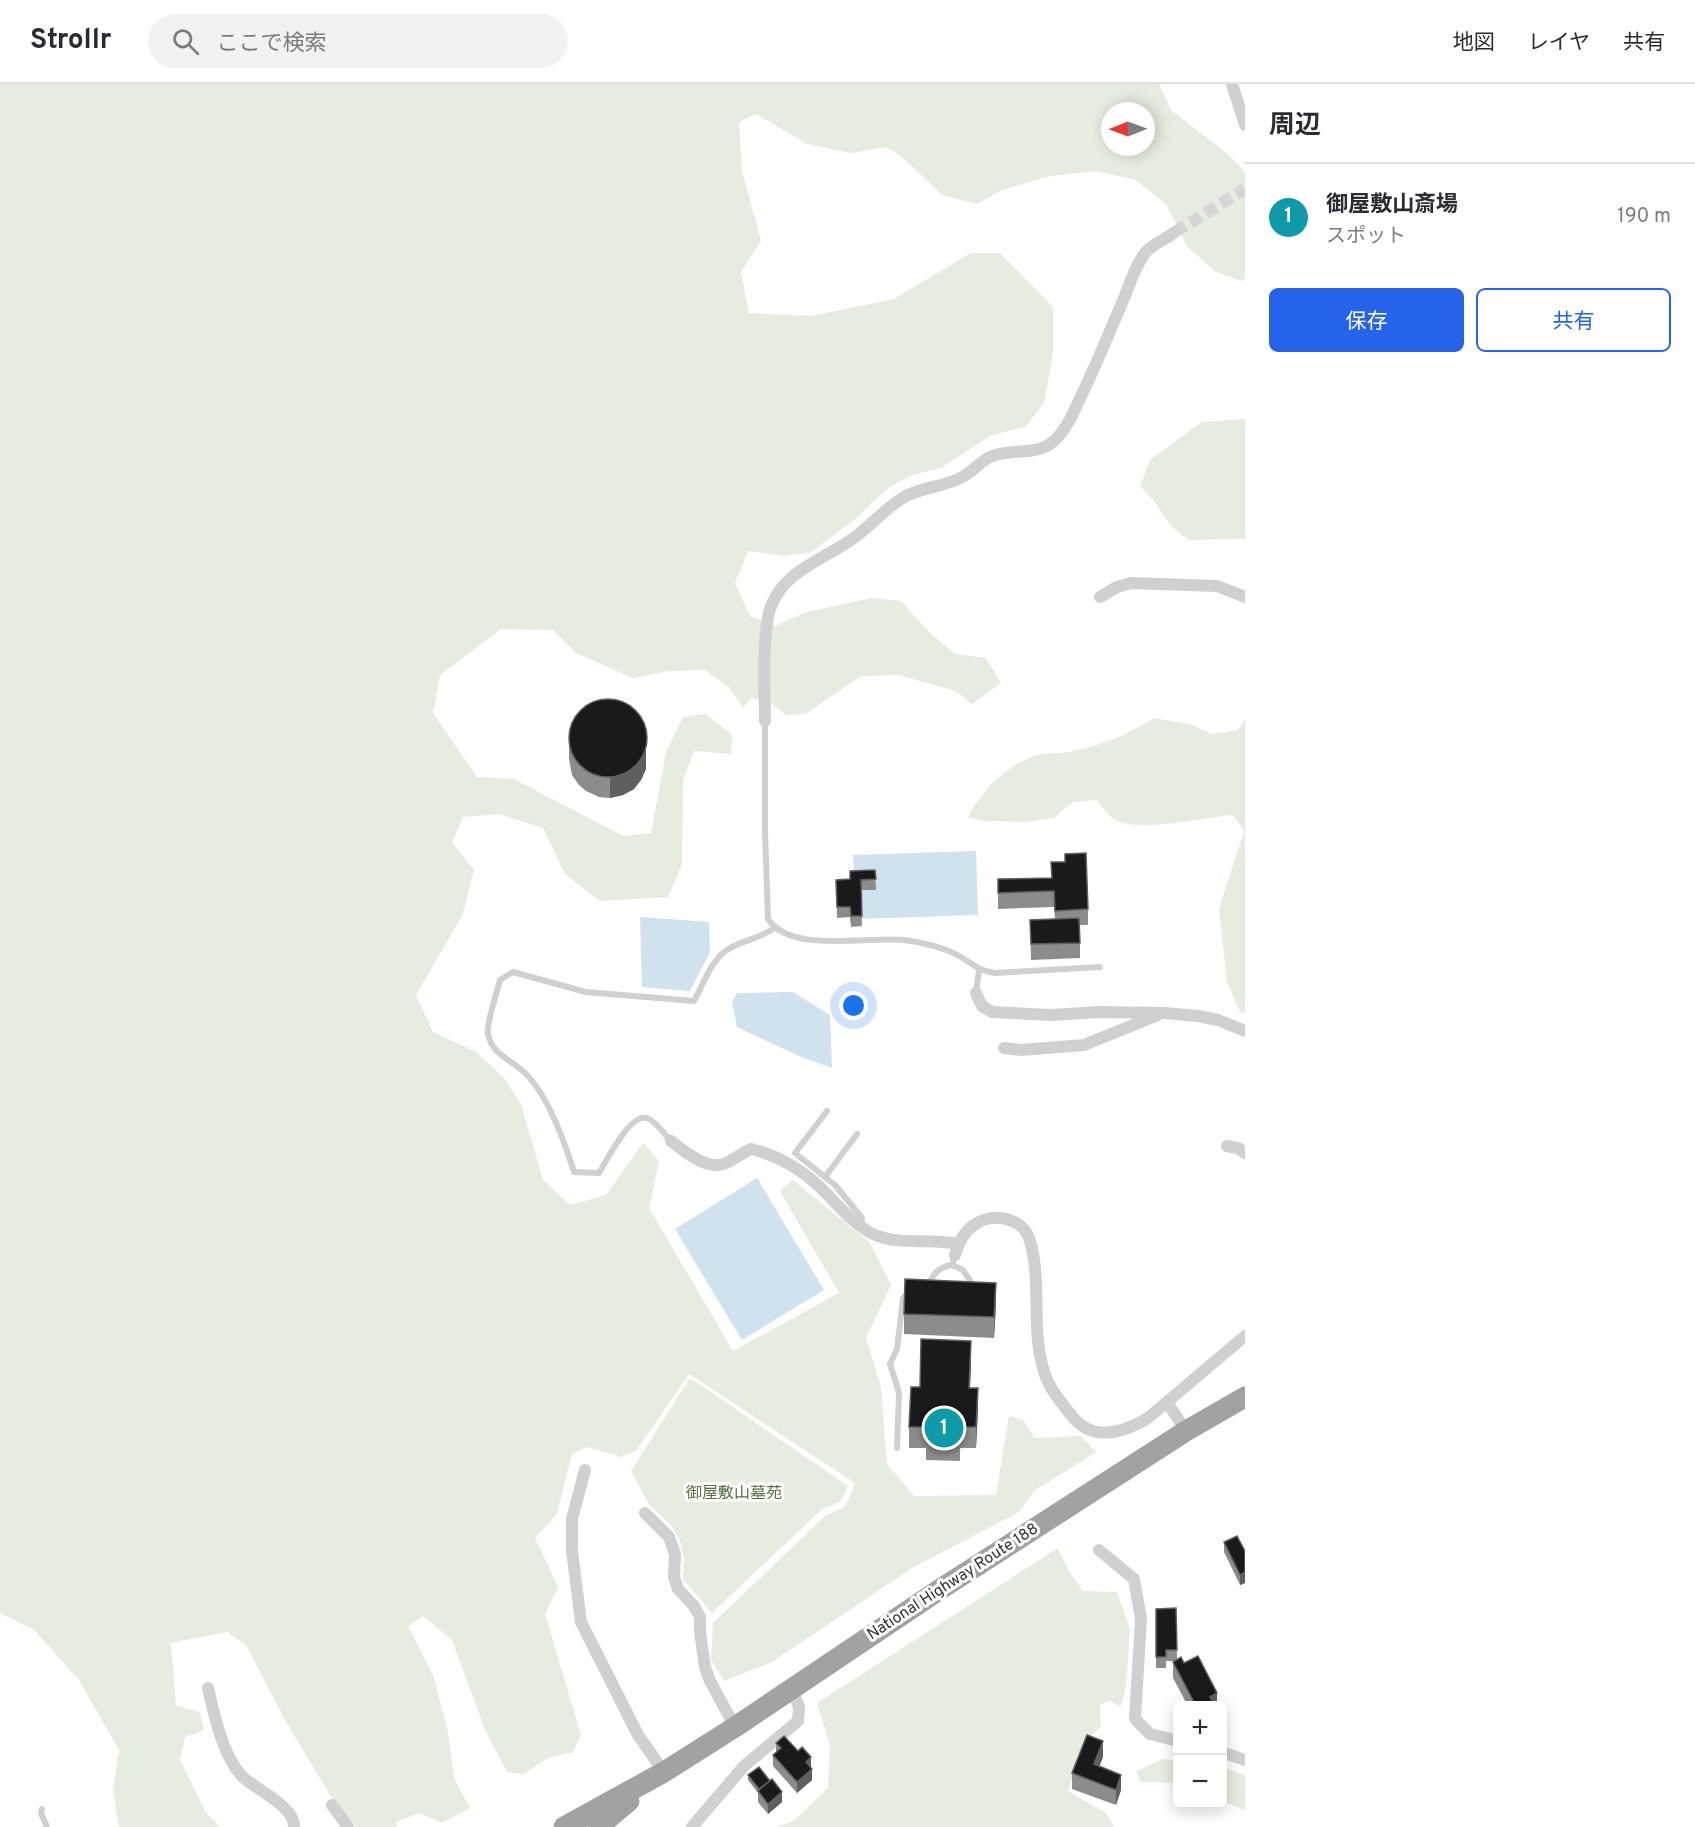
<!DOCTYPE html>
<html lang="ja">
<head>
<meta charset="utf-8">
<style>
  :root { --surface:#fff; --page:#f2f2f3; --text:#2b2b33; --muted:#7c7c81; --line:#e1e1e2; --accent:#2563eb }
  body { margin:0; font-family:Overpass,"Noto Sans JP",sans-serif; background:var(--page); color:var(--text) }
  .controls { position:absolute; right:18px; bottom:18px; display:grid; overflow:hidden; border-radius:9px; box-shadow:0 3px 15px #0003 }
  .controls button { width:54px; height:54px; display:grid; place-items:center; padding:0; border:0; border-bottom:2px solid var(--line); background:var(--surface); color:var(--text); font:30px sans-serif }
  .compass { position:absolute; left:1101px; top:18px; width:54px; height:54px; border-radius:50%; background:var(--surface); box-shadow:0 3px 15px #0003; rotate:269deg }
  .you { position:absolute; left:854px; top:922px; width:21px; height:21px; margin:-15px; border:4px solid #fff; border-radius:50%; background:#1a73e8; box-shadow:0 0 0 9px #1a73e833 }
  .badge { display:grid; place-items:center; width:39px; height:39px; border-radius:50%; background:var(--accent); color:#fff; font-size:20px; font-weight:700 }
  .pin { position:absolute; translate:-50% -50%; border:3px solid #fff; box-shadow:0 2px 6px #0006 }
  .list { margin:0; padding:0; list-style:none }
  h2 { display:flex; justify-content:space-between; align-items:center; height:78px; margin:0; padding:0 24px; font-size:26px }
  h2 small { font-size:20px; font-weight:400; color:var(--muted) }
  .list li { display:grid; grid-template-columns:39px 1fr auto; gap:18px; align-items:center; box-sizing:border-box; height:108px; padding:0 24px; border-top:2px solid var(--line) }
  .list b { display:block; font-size:22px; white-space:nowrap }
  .list p { margin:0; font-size:20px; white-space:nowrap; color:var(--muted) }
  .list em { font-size:20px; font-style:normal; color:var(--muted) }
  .actions { display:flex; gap:12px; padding:18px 24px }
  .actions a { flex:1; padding:14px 0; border:2px solid var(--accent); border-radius:9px; text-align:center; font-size:21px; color:var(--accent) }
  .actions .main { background:var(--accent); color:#fff }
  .icon { flex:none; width:33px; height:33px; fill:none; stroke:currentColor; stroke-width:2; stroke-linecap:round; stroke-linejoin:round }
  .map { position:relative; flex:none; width:1245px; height:1743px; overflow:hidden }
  header { display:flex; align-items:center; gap:36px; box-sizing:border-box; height:84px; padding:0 30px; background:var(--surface); border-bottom:2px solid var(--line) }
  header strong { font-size:28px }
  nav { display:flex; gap:33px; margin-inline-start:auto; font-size:21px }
  .search { width:420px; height:54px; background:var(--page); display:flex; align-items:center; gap:15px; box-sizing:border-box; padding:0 21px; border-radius:33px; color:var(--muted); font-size:22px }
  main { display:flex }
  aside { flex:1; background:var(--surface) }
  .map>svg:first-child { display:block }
  .green { fill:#e6ecdf; fill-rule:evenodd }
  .water { fill:#cfe2ee }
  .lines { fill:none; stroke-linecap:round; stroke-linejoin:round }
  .minor-tunnel { stroke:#d6d6d6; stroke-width:12; stroke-dasharray:12 6; stroke-linecap:butt }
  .service { stroke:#d0d0d0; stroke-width:6 }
  .minor { stroke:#d0d0d0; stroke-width:12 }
  .trunk { stroke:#a2a2a2; stroke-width:21 }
  .wall { fill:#8c8c8c }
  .shaded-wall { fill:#5f5f5f }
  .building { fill:#1a1a1a; stroke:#5f5f5f; stroke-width:1.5 }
  .labels { text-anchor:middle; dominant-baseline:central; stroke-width:6; stroke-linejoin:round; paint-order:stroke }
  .park-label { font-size:16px; fill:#56703f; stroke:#fff }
  .street-label { font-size:16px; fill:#333; stroke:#fff }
</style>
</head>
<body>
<header>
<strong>Strollr</strong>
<div class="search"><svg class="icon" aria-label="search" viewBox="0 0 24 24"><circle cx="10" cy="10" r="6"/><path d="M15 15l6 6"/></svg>ここで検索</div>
<nav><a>地図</a><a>レイヤ</a><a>共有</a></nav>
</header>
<main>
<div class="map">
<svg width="1245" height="1743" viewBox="0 0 1245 1743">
  <rect width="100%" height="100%" fill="#fff"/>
  <!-- green -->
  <g class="green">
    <path d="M0,0h1159l12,26 59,46 15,17v106l-4,2 -25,-9 -29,-26 -21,-42 -30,-24 -39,-9 -47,5 -48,14 -25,14 -35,-9 -42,-40 -14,-8 -35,6 -44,-9 -51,-30 -17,8 3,49 19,70 -20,31 8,41 62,3 83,-17 77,-46h29l53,54v47l-9,49 -18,23 -36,10 -49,32 -29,7 -24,13 -34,32 -43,32 -27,4 -36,-5 -13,32 15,33 25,10 32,-14 65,-14 29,3 26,29 28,24 31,4 15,25 -29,21 -16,-13 -58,-16 -37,1 -56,38 -19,1 -15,-12 -20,-5 -8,10 -14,-21 -24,-17 -37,1 -35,7 -57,-25 -23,-23 -52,-1 -61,46 -7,38 44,64 37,2 109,57 28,-3 15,-81 17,-35 22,-3 27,21 -1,19 -37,-3 -11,29 -1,84 -14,33 -68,4 -35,-27 -22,-46 -44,-14 -36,3 -11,26 22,27 -11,44 -47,81 17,37 43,20 28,26 17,26 22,76 27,25 36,-10 37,-52 16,18 -10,47 84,143 106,-58 -59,-102 13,-11 77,63 21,42 -25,53 15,49 6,77 27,32 82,-1 13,-79 14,4 12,18 46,-2 15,16 -62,39 -15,21 -107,56 -140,94 -48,19 -13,-21 2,-37 112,-107 21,-10 9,-23 -166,-109 -53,77 -15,6 -34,-10 -15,7 -15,60 -22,24 23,49 -13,27 36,121 -8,17 -25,6 -25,16 -16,-2 -22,-42 -33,-90 -29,-24 -15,10 25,49 15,57 6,46 16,30 -28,15 -23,-10 -23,9 1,5h-41l-20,-22 -50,-83 -40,-77 -19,-13 -56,11 5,63 24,6 4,18 -19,7 -5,23 26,53 14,14h-101l-6,-37 6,-40 -40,-70 -45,-50 -34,-17zM1110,27h36v36h-36z"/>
    <polygon points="1245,335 1245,455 1189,456 1171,442 1154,417 1140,402 1150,376 1202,338"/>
    <path d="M1154,634l38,7 20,9 26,-4 7,-11v294l-5,-1 -13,-30 -8,-73 25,-78 -11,-16c-30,2 -91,18 -117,5 -7,-3 -14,-14 -20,-20l-23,2 -20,16 -29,4 -40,-1 -16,-4c16,-29 38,-52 70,-62 12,-3 25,-1 36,-4 31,-7 54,-17 80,-33z"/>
    <polygon points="690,1294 848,1402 840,1418 822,1425 712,1529 683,1495 684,1474 680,1457 671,1441 650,1422 631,1387"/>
    <polygon points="1058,1464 1068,1486 1083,1507 1117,1508 1130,1545 1126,1602 1121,1623 1109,1616 1100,1621 1101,1642 1082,1661 1068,1707 1106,1729 1114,1743 776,1743 794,1737 828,1704 830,1661 817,1619"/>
    <polygon points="1163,1675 1177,1677 1177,1699 1141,1698 1136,1687"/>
    <polygon points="1223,1683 1245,1691 1245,1727 1223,1717"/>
  </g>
  <!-- water -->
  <g class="water">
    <polygon points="976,767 978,831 856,835 853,771"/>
    <polygon points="640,833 709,838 710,868 690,907 642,903"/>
    <polygon points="793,908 830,931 832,984 799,972 737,943 732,918 737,909"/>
    <polygon points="757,1094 824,1206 742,1256 675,1145"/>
  </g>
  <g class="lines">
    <!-- minor-tunnel -->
    <polyline class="minor-tunnel" points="1175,148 1245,105"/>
    <!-- service -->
    <g class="service">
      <path d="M765,637v110l3,88c23,35 99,17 136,21 18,2 42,8 57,17 13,8 17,13 33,16l106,-6"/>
      <polyline points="976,909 979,886"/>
      <polyline points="827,1027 795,1069 835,1101 862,1134 861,1141"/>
      <path d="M671,1057c-7,-7 -15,-20 -24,-23 -17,-5 -40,42 -48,55l-25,-1c-10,-31 -25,-75 -49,-99 -14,-14 -33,-18 -37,-39 -2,-10 9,-42 12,-54l13,-8 73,20 108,9c9,-16 17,-41 33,-51 15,-10 33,-11 47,-22"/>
      <polyline points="825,1093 857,1050"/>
      <polyline points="955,1171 952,1181 963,1186 971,1198 968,1205"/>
      <path d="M928,1202c5,-12 10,-19 24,-21"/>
      <polyline points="897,1364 899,1309 890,1280 897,1265 903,1214 909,1208"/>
      <polyline points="42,1725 41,1729 47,1743"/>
    </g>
    <!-- minor -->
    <g class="minor">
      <polyline points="1232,0 1245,41"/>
      <polyline points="1100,513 1117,503 1131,499 1217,502 1245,513"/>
      <path d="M765,637c0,-29 -4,-93 7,-117 14,-35 56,-46 83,-67 16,-12 29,-27 46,-38 19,-13 44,-11 63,-23 9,-5 16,-14 26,-19 22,-10 49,1 67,-19 13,-14 19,-32 27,-48 14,-30 27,-61 40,-92 6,-14 11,-32 21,-45 9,-10 20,-13 30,-21"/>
      <polyline points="976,909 982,922 992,928 1051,931 1100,928 1165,929 1198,932 1218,936 1245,947"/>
      <polyline points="1004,964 1021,966 1084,961 1158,931"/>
      <path d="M671,1057c13,10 37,31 55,22 9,-4 16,-10 25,-14 27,6 53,22 72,41 15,15 29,33 48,43 28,14 58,4 87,11"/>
      <polyline points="1227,1062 1238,1064 1245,1069"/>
      <path d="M955,1171c3,-11 9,-23 19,-30 19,-14 50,-7 56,16 12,41 1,86 13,127 4,18 17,33 28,47 21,27 50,19 77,3l97,-82"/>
      <polyline points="1167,1318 1186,1347"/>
      <polyline points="585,1386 572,1435 572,1467 581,1538 638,1651 664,1688"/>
      <polyline points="645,1429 669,1453 675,1470 674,1493 678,1505 694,1522 700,1533 700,1548 705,1583 710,1597 735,1643"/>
      <polyline points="1099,1466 1134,1495 1141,1535 1135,1635 1150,1650 1178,1657"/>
      <path d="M208,1604c6,27 16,73 37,91 13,11 51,29 49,48"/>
      <polyline points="1222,1668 1245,1676"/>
      <polyline points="332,1721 348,1743"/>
      <polyline points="692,1743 744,1682 798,1637 799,1623 792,1606"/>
    </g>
    <!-- trunk -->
    <g class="trunk">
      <polyline points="564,1743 664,1688 735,1643 939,1506 1186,1347 1245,1313"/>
      <polyline points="598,1743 629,1717"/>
    </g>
  </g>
  <!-- wall -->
  <g class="wall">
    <polygon points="569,654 646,685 641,696 634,705 623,711 610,714 599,713 586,707 579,701 572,691 569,675"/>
    <polygon points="1051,778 1088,825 1088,841 1080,841 1080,874 1031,876 1030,836 1055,835 1054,823 998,825 998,795 1051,794"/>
    <polygon points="875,786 876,806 861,806 862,842 851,843 850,833 837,834 836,796 850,795"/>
    <polygon points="996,1220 994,1254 904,1250 904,1230"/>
    <polygon points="971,1278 970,1304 978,1325 976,1364 960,1364 960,1377 926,1376 926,1364 909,1364 909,1343 920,1303"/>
    <polygon points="1224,1458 1245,1467 1245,1499 1240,1501 1224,1468"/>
    <polygon points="1176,1524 1177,1576 1184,1579 1217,1622 1188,1622 1173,1594 1173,1578 1175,1577 1166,1577 1166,1584 1156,1584 1156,1525"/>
    <polygon points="776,1659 811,1684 812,1696 797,1709 773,1682 773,1671 776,1669"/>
    <polygon points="1103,1673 1099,1682 1121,1706 1116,1721 1072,1705 1072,1689"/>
    <polygon points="748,1691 782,1718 768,1730 758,1718 758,1709 748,1696"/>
  </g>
  <!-- shaded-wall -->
  <g class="shaded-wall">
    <polygon points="646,664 646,685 641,696 634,705 623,711 610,714 610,693"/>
    <polygon points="996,1199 996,1220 994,1254 994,1233"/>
    <polygon points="971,1257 971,1278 969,1325 969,1304"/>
    <polygon points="978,1304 978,1325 976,1364 976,1343"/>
    <polygon points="1245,1488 1245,1499 1240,1501 1240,1491"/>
    <polygon points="1217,1609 1217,1622 1206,1622 1210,1613"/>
    <polygon points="1103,1657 1103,1673 1094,1696 1094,1680"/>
    <polygon points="811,1673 811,1684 806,1689 806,1678"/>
    <polygon points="812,1685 812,1696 797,1709 797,1698"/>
    <polygon points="1121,1691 1121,1706 1116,1721 1116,1706"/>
    <polygon points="782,1708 782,1718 768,1730 768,1720"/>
  </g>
  <!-- building -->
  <g class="building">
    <circle cx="608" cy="654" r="39"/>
    <polygon points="1086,769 1088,825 1055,827 1054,807 998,809 998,795 1052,794 1051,778 1065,778 1065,770"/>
    <polygon points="875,786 876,795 861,796 862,832 851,832 850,823 837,823 836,796 850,795 850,787"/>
    <polygon points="1079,834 1080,859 1031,860 1030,836"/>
    <polygon points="905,1195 996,1199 994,1233 904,1230"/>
    <polygon points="921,1255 971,1257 969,1304 978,1304 976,1343 960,1343 960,1356 926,1355 926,1343 909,1343 911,1303 920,1303"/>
    <polygon points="1237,1452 1245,1467 1245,1488 1240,1491 1224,1458"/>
    <polygon points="1176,1524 1177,1566 1166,1566 1166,1573 1156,1573 1156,1525"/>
    <polygon points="1198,1572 1217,1609 1210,1613 1213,1618 1206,1622 1196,1622 1173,1578 1181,1573 1184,1579"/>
    <polygon points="1087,1651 1103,1657 1094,1680 1121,1691 1116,1706 1072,1689"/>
    <polygon points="784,1652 798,1667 802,1663 811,1673 806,1678 812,1685 797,1698 773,1671 781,1664 776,1659"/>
    <polygon points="759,1683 770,1697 759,1705 748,1691"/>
    <polygon points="772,1695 782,1708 768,1720 758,1707"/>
  </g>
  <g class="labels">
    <!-- park labels -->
    <g class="park-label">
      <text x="734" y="1410">御屋敷山墓苑</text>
    </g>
    <!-- street labels -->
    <g class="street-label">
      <text transform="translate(953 1498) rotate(-33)">National Highway Route 188</text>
    </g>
  </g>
</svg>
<div class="controls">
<button>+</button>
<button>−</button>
</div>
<svg class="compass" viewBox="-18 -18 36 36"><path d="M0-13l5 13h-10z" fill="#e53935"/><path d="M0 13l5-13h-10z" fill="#7c7c81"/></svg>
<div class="you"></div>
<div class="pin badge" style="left:944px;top:1344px;background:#0f9aa8">1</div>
</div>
<aside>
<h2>周辺<small></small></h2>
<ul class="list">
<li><span class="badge" style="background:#0f9aa8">1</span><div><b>御屋敷山斎場</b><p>スポット</p></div><em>190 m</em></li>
</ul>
<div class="actions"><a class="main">保存</a><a>共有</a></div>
</aside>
</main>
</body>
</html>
